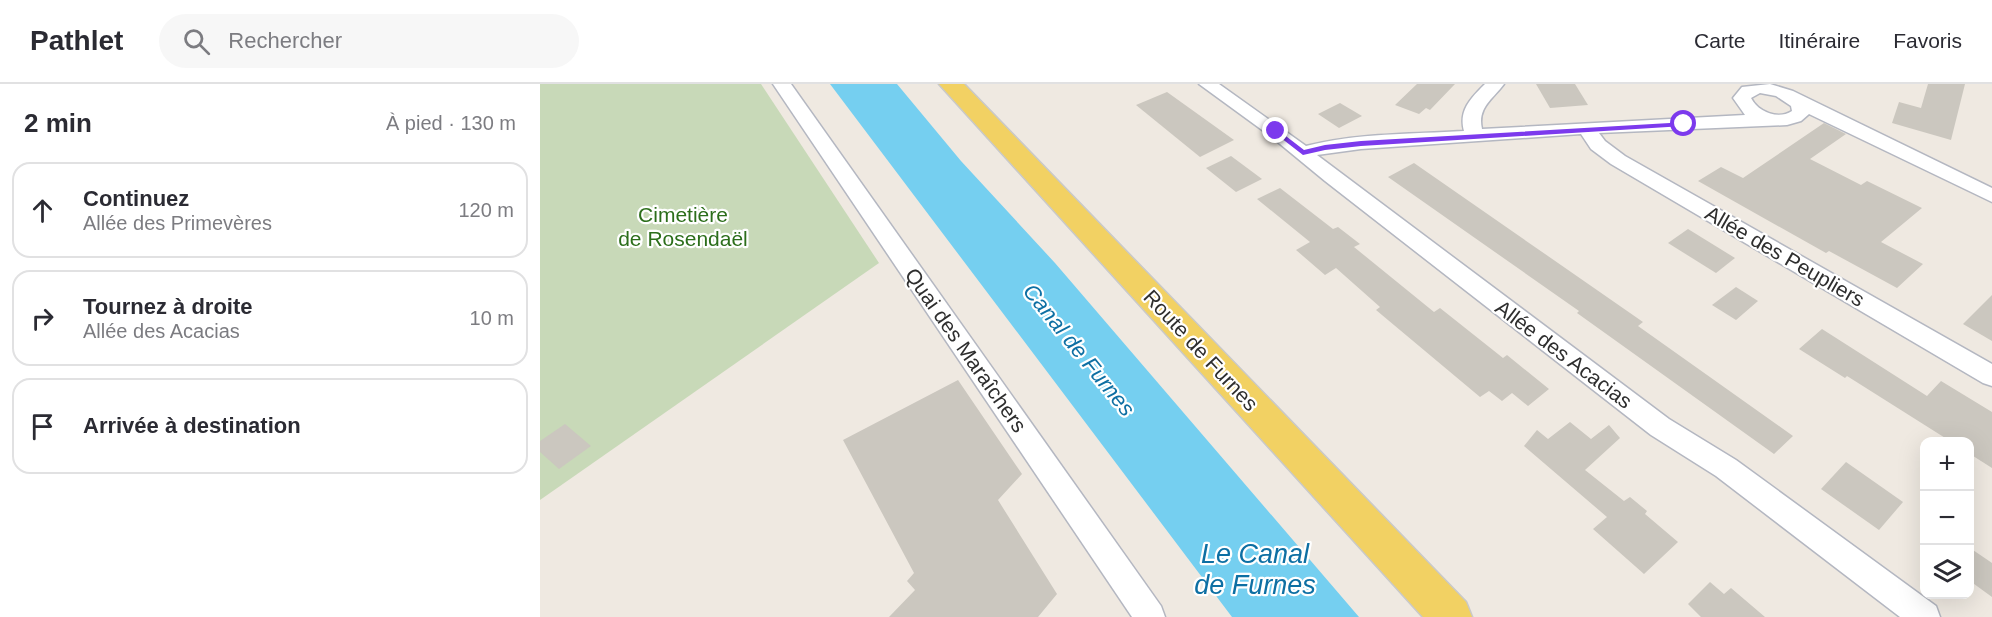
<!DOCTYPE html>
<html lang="fr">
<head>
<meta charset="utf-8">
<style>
  :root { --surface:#fff; --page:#f7f7f7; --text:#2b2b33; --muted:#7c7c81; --line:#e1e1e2 }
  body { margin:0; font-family:Arial,sans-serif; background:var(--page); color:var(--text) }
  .controls { position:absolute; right:18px; bottom:18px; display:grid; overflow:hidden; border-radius:12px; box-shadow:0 6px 24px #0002 }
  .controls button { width:54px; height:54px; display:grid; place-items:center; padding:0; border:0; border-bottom:2px solid var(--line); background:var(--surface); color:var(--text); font:30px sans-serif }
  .stop { position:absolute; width:18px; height:18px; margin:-14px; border:4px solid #7c3aed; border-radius:50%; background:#fff }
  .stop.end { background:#7c3aed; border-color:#fff; box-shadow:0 2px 6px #0008 }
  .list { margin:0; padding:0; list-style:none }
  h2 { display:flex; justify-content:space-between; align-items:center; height:78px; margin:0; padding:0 24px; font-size:26px }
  h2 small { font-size:20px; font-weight:400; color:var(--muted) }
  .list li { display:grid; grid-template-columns:39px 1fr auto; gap:18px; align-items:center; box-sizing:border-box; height:96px; margin:0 12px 12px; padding:0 12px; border:2px solid var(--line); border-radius:18px }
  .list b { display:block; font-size:22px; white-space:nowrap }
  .list p { margin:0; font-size:20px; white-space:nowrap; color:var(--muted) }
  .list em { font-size:20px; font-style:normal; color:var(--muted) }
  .icon { flex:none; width:33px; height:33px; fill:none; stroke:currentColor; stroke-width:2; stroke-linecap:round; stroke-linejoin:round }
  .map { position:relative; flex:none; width:1452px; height:533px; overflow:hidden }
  header { display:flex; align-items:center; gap:36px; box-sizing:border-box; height:84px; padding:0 30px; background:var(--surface); border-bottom:2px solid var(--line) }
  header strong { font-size:28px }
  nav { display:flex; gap:33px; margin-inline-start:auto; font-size:21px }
  .search { width:420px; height:54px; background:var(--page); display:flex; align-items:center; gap:15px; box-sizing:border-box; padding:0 21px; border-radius:33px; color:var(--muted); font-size:22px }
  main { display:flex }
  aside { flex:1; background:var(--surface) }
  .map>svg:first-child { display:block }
  .cemetery { fill:#c8d9b8 }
  .water { fill:#75cff0 }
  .building { fill:#cbc7bf }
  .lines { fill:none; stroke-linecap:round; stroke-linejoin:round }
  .minor-casing { stroke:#b4b7c1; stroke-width:3 }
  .primary-casing { stroke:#c9c9c9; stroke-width:3 }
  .minor { fill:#fff; fill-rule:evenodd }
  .primary { fill:#f2d163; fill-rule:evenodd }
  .route { fill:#7c3aed }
  .labels { text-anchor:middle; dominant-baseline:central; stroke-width:4.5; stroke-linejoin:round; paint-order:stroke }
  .park-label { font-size:21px; fill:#2c6e1b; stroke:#fff }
  .street-label { font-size:21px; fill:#2e2e2e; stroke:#fff }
  .water-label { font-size:22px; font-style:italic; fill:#0d6fa3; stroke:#fff }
  .near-water-label { font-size:27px; font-style:italic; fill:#0d6fa3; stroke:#fff }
</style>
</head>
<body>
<header>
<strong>Pathlet</strong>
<div class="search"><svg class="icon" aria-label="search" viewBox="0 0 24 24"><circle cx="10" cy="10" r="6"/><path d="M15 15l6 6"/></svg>Rechercher</div>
<nav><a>Carte</a><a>Itinéraire</a><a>Favoris</a></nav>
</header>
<main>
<aside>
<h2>2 min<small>À pied · 130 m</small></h2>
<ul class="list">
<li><svg class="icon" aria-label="ahead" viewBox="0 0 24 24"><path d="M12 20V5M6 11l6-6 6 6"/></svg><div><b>Continuez</b><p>Allée des Primevères</p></div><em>120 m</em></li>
<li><svg class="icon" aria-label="right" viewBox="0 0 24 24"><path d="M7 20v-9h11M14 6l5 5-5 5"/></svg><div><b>Tournez à droite</b><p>Allée des Acacias</p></div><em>10 m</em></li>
<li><svg class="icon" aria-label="arrive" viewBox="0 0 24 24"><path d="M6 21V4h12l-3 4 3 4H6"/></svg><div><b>Arrivée à destination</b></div></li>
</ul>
</aside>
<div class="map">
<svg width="1452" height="533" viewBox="0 0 1452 533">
  <rect width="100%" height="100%" fill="#efe9e1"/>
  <!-- cemetery -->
  <polygon class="cemetery" points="0,0 221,0 339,179 0,416"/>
  <!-- water -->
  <polygon class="water" points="290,0 357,0 421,77 515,179 819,533 692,533"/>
  <!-- building -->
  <g class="building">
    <polygon points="877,0 915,0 890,26 886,24 879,30 855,21"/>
    <polygon points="996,0 1035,0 1048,21 1010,24"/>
    <polygon points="1388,0 1425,0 1411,56 1352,39 1359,18 1381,24"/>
    <polygon points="627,8 694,56 660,73 596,21"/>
    <polygon points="800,19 822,32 799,44 778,30"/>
    <polygon points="1284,39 1306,50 1270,75 1321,101 1327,97 1382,124 1341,158 1383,180 1357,204 1289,167 1286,169 1158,97 1181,83 1203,94"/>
    <polygon points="691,72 722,95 696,108 666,84"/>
    <polygon points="874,79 1103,238 1098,242 1253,352 1234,370 1037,229 1039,227 848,93"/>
    <polygon points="740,104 793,145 798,143 820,160 814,163 894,228 900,224 963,274 967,271 1009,305 988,322 972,309 962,317 949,307 940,313 836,226 840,223 796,184 785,191 756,166 770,158 717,115"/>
    <polygon points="1148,145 1195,174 1176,189 1128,159"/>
    <polygon points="1196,203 1218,217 1196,236 1172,221"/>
    <polygon points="1452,211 1452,257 1423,240"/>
    <polygon points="1282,245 1387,312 1401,297 1452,328 1452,384 1430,370 1430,357 1410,357 1307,292 1305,294 1259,265"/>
    <polygon points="418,296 482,390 458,416 517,510 498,533 349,533 375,506 367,497 374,489 303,356"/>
    <polygon points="1030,338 1051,355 1069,341 1080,354 1045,386 1084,417 1090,413 1107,427 1105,430 1138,458 1104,490 1053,445 1067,433 984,362 997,346 1008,355"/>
    <polygon points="25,340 51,362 19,385 0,368 0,357"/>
    <polygon points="1306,378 1363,418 1339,446 1281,405"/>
    <polygon points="1430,464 1452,479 1452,513 1430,497"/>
    <polygon points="1170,498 1184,510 1191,504 1225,533 1161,533 1148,520"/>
  </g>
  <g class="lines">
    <defs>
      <g id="minor">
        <polygon points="233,0 251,0 621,522 625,533 592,533"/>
        <path d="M659,0h20l87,62c51,-13 106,-12 158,-15 -6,-21 8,-34 21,-47h19c-12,16 -27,24 -22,45l263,-14 -12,-17 9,-11 28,-3 23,7 199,97v14l-183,-88 -8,7 -14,4 -188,8 6,8 20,15 367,208v22l-9,-3 -372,-219 -20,-15 -10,-15 -220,15 -44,6 352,264 67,41 200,146 4,11h-40l-184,-141 -65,-41 -326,-254 -56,-46zM1220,9l16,3 15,10 1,5c-14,9 -34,1 -41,-13z"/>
      </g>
      <polygon id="primary" points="399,0 424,0 926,518 932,533 883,533"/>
    </defs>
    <!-- minor casing -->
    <use href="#minor" class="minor-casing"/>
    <!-- primary casing -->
    <use href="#primary" class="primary-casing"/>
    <!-- minor -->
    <use href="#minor" class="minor"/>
    <!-- primary -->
    <use href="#primary" class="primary"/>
  </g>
  <!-- route -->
  <polygon class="route" points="1147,38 1144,42 821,62 785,66 763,71 732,47 738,46 764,66 785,61 821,57"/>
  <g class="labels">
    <!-- park labels -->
    <g class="park-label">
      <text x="143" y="130">Cimetière<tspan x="143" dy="24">de Rosendaël</tspan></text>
    </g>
    <!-- street labels -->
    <g class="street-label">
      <text transform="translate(1245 172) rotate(30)">Allée des Peupliers</text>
      <text transform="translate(426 266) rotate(55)">Quai des Maraîchers</text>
      <text transform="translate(661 266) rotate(47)">Route de Furnes</text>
      <text transform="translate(1024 270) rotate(37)">Allée des Acacias</text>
    </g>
    <!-- water labels -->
    <g class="water-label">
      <text transform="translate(539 266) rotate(51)">Canal de Furnes</text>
    </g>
    <!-- near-water labels -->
    <g class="near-water-label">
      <text x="715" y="470">Le Canal<tspan x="715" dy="31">de Furnes</tspan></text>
    </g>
  </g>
</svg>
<div class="controls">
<button>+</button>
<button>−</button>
<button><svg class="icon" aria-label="layers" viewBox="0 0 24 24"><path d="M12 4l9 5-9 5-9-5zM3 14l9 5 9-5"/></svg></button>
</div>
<div class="stop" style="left:1144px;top:40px"></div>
<div class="stop end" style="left:736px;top:47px"></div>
</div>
</main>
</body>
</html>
